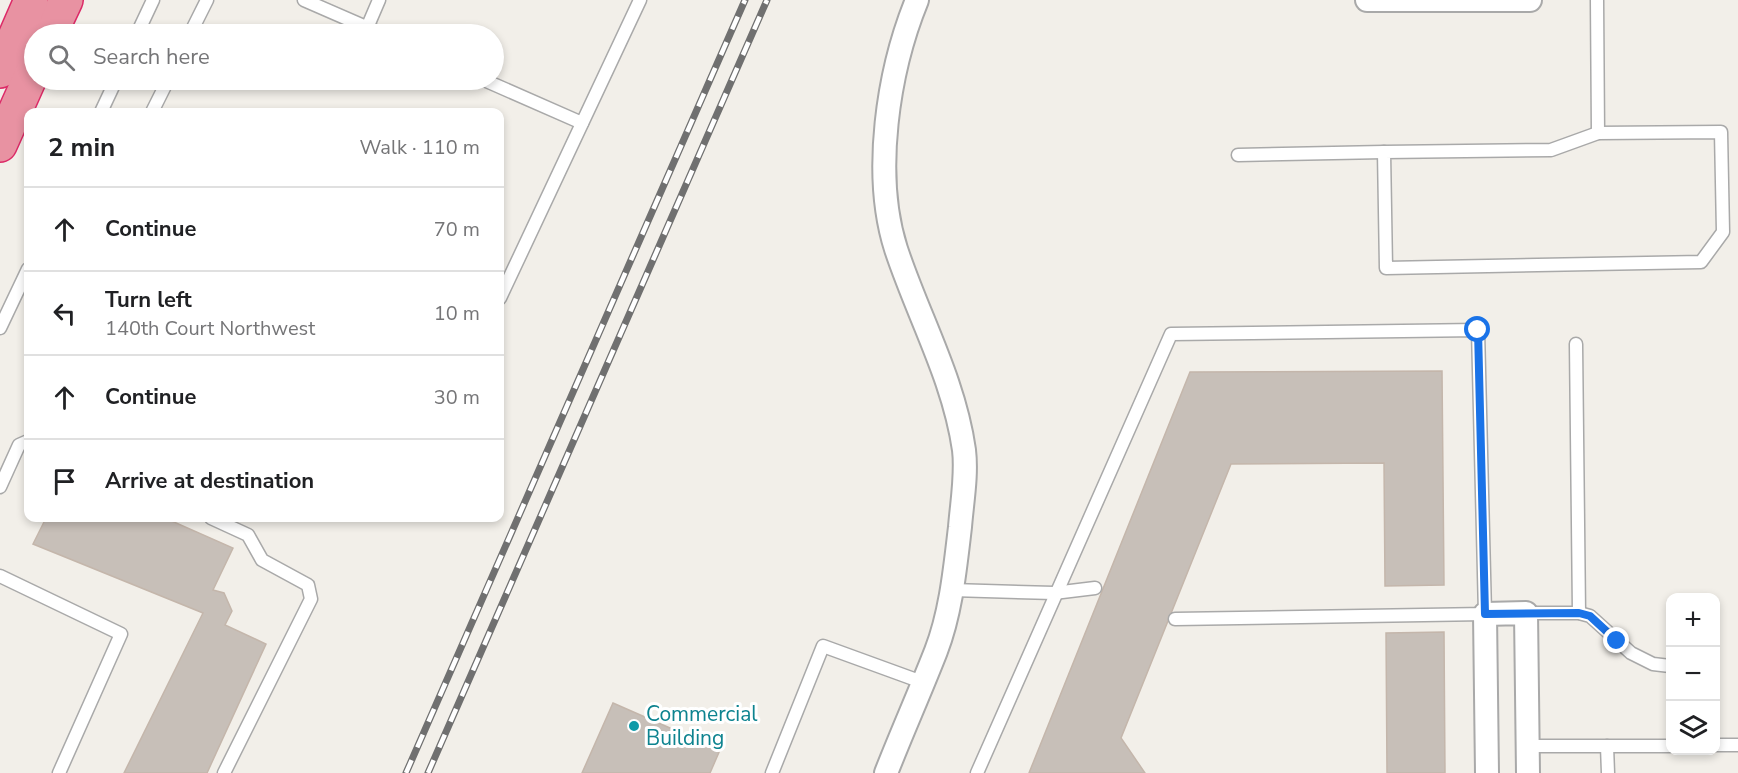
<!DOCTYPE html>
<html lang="en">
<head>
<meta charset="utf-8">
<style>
  :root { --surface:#fff; --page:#f2f2f2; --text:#202124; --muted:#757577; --line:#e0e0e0 }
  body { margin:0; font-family:"Nunito Sans",sans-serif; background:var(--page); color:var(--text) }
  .controls { position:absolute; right:18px; bottom:18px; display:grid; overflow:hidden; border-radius:12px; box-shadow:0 3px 9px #0003 }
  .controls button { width:54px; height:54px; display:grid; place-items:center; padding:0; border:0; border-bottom:2px solid var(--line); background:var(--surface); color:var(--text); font:30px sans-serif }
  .stop { position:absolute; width:18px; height:18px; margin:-14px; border:4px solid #1a73e8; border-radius:50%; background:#fff }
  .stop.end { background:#1a73e8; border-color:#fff; box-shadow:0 2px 6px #0008 }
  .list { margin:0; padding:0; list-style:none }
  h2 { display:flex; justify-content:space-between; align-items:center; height:78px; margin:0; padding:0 24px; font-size:26px }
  h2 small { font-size:20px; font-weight:400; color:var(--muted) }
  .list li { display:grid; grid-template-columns:39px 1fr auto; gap:18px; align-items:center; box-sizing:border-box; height:84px; padding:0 24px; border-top:2px solid var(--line) }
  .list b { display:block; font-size:22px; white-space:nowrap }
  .list p { margin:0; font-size:20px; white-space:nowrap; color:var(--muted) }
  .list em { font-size:20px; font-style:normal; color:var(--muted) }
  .icon { flex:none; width:33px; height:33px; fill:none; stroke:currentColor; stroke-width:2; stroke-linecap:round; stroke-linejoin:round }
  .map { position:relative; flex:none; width:1738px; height:773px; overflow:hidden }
  .search { position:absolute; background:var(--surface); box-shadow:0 3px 9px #0003; left:24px; top:24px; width:480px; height:66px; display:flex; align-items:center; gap:15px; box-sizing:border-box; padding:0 21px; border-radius:33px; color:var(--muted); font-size:22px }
  .panel { position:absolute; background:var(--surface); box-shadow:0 3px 9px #0003; left:24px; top:108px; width:480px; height:414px; border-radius:12px }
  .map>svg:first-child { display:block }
  .building { fill:#c7bfb8; stroke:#c4b6ab; stroke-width:1.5 }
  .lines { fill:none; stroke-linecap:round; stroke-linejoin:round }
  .lane-casing { stroke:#a9a9a9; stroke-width:15 }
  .street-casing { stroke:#a9a9a9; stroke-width:26 }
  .highway-casing { stroke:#dc2a67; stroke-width:36 }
  .lane { stroke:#fff; stroke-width:12 }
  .street { stroke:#fff; stroke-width:22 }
  .highway { stroke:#e892a2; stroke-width:33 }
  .rail-casing { stroke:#707070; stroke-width:7 }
  .rail { stroke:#fff; stroke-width:4.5; stroke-dasharray:14; stroke-linecap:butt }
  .route { stroke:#1a73e8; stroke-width:8 }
  .culture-dot { fill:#0f9aa8; stroke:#fff; stroke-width:2 }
  .labels { text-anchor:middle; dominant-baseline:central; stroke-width:6; stroke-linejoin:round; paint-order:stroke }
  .culture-label { font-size:21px; fill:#0d838f; stroke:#fff; text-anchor:start }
</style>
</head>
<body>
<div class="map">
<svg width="1738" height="773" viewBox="0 0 1738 773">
  <rect width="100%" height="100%" fill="#f2efe9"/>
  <!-- building -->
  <g class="building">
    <polygon points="1442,371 1444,585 1385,586 1384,463 1231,464 1121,738 1145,773 1029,773 1190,372"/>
    <polygon points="46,518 165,518 233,548 213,590 224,593 232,611 225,625 266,644 207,773 124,773 203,613 33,544"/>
    <polygon points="1444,632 1445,773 1387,773 1386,633"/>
    <polygon points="613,703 720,750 710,773 582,773"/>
  </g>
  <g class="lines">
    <defs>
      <g id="lane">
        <polyline points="304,0 382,34"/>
        <polyline points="1597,0 1598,133"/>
        <polyline points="367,28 379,0"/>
        <polyline points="137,34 153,0"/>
        <polyline points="190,34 207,0"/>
        <polyline points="484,80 582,123"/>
        <polyline points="101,112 116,80"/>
        <polyline points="152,112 168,80"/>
        <polygon points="1721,132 1723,232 1701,262 1386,268 1384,152 1551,150 1598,133"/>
        <polyline points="1238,155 1384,152"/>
        <polyline points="500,298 640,0"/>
        <polyline points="0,328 28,269"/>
        <polyline points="1576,344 1579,613"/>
        <polyline points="0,487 19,445 28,441"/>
        <polyline points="211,518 248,535 262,560 308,585 311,599 224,773"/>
        <polyline points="0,576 121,634 59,773"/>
        <polyline points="952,590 1054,593 1095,588"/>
        <polyline points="1526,613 1579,613 1590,616 1631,653 1653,664 1670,666"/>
        <polyline points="1716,745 1738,745"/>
        <polyline points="1528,746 1670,746"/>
        <polyline points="1607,746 1608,773"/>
        <polyline points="772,773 823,646 922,682"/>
        <polyline points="977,773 1171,334 1478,330 1485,614 1175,619"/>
      </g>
      <g id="street">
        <polyline points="1367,0 1530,0"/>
        <path d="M886,773c16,-41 34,-81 50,-122 15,-39 19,-82 24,-124 2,-25 7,-52 4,-77 -10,-71 -46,-134 -68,-201 -24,-75 -8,-178 21,-249"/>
        <polyline points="1487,773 1485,614 1526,613 1528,773"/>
      </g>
      <g id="highway">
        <polyline points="50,34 66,0"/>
        <polyline points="0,71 31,0"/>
        <polyline points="0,145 34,69"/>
      </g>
    </defs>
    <!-- lane casing -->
    <use href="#lane" class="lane-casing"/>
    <!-- street casing -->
    <use href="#street" class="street-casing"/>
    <!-- highway casing -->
    <use href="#highway" class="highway-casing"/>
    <!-- lane -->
    <use href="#lane" class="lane"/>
    <!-- street -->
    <use href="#street" class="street"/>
    <!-- highway -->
    <use href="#highway" class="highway"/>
    <defs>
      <g id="rail">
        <polyline points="406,773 745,0"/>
        <polyline points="428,773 767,0"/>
      </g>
    </defs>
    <!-- rail casing -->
    <use href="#rail" class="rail-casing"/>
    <!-- rail -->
    <use href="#rail" class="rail"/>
  </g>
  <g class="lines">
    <!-- route -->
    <polyline class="route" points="1478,330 1485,614 1579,613 1590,616 1617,641"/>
  </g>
  <!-- markers -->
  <circle class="culture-dot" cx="634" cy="726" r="6"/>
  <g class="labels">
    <!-- culture labels -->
    <g class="culture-label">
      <text x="646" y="714">Commercial<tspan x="646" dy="24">Building</tspan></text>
    </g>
  </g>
</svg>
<div class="controls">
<button>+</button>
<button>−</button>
<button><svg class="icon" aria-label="layers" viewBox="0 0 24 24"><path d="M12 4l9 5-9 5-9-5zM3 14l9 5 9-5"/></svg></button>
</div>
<div class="stop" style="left:1478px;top:330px"></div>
<div class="stop end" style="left:1617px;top:641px"></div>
<div class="search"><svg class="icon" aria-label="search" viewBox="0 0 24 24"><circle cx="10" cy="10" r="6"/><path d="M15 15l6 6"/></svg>Search here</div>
<section class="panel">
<h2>2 min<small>Walk · 110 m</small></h2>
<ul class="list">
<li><svg class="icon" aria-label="ahead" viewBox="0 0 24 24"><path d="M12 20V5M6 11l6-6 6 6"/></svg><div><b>Continue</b></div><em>70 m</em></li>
<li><svg class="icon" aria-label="left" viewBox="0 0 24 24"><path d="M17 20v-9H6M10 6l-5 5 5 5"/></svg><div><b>Turn left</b><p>140th Court Northwest</p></div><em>10 m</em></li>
<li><svg class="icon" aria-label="ahead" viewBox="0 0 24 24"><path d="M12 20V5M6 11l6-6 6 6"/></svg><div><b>Continue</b></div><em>30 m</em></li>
<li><svg class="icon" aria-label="arrive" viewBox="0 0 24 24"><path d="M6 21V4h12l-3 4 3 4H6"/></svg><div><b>Arrive at destination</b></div></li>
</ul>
</section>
</div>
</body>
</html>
